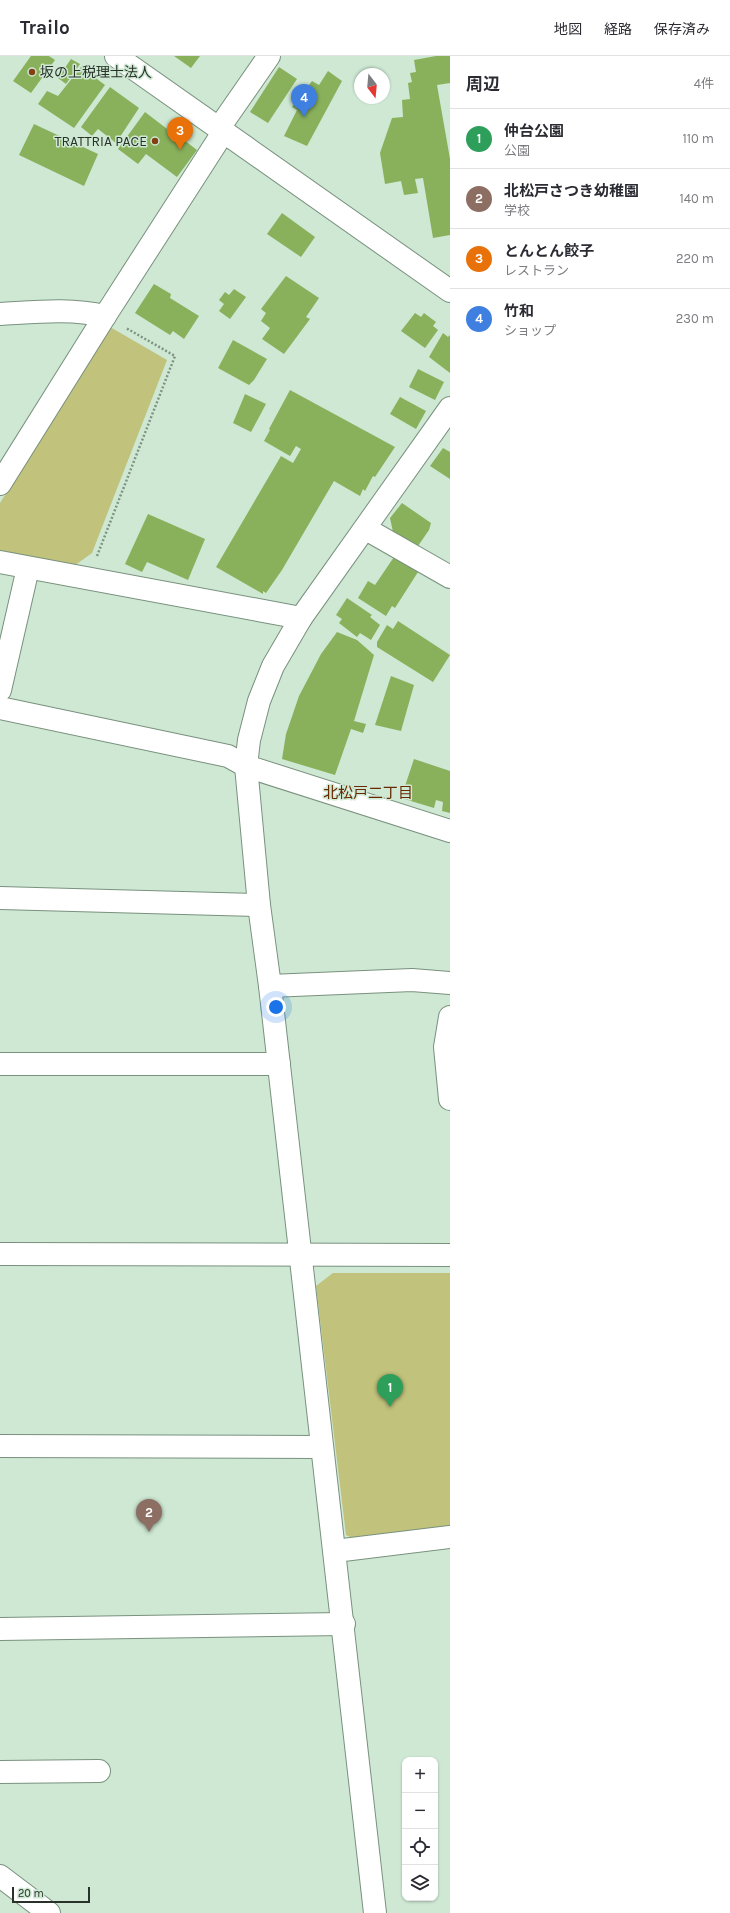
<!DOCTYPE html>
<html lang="ja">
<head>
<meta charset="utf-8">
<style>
  :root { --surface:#fff; --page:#f2f2f3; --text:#2b2b33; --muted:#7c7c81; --line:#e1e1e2; --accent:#d93025 }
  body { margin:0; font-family:Karla,"Noto Sans JP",sans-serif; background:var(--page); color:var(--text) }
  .controls { position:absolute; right:12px; bottom:12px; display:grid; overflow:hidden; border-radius:8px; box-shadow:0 1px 3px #0004 }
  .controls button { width:36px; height:36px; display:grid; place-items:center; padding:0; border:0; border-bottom:1px solid var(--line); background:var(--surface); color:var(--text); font:20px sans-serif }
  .compass { position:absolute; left:354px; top:12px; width:36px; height:36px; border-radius:50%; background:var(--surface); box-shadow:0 1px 3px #0004; rotate:164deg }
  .scale { position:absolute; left:12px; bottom:10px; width:78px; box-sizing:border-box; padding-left:4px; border:2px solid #283229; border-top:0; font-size:11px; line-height:14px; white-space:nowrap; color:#283229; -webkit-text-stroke:3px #cee8d3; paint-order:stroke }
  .you { position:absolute; left:276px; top:951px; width:14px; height:14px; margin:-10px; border:3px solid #fff; border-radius:50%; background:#1a73e8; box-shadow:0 0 0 6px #1a73e833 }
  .badge { display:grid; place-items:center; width:26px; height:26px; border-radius:50%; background:var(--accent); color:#fff; font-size:13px; font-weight:700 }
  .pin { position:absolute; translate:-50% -33px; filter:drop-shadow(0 1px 2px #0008) }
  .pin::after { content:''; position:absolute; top:21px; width:14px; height:12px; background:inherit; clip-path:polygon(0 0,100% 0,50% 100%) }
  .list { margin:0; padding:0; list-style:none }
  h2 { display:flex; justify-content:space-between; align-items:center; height:52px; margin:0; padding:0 16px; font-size:17px }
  h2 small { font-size:13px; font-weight:400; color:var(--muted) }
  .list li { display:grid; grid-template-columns:26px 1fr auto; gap:12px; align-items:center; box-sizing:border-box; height:60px; padding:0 16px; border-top:1px solid var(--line) }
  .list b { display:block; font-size:15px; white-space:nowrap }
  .list p { margin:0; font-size:13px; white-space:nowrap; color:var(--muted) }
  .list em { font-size:13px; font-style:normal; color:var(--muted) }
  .icon { flex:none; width:22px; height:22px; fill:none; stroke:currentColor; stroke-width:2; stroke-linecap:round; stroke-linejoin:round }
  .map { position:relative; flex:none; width:450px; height:1857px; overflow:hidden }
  header { display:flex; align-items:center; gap:24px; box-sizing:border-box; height:56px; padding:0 20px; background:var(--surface); border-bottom:1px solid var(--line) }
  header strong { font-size:19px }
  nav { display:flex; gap:22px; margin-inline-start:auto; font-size:14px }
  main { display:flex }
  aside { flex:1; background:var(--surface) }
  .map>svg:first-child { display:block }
  .green { fill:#c1c27b }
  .building { fill:#89b15c }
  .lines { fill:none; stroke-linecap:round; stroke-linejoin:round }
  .minor-casing { stroke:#79917e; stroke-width:24 }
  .path { stroke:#809283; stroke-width:2.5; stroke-dasharray:2 2; stroke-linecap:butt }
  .minor { stroke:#fff; stroke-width:22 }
  .poi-dot { fill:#844015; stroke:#cee8d3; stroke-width:1.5 }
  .labels { text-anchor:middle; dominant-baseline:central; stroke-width:3; stroke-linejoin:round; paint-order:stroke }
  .poi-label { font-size:14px; fill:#283229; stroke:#cee8d3; text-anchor:start }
  .neighbourhood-label { font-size:15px; fill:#672a00; stroke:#cee8d3 }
</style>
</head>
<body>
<header>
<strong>Trailo</strong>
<nav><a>地図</a><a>経路</a><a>保存済み</a></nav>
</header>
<main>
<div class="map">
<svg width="450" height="1857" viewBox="0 0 450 1857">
  <rect width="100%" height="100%" fill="#cee8d3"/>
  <!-- green -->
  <g class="green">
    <polygon points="110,271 167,304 92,497 71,512 0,499 0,447"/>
    <polygon points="333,1217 450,1217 450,1473 358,1485 346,1479 316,1230"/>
  </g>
  <!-- building -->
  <g class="building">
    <polygon points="31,0 49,0 55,4 31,37 13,25"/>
    <polygon points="174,0 200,0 191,12"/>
    <polygon points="436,0 450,0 450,27 437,29 450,103 450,179 433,182 423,122 415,123 418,137 404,139 401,125 385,128 380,97 392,62 403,61 402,44 410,43 408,27 412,26 410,17 416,16 414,4"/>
    <polygon points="71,3 80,8 66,28 58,22"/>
    <polygon points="81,11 105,29 74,72 38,48 47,35 58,40"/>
    <polygon points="279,11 297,23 268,67 250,56"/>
    <polygon points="328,15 342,25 307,90 284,80 297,54 292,51 312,25 319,29"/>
    <polygon points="110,31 139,52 116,87 98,73 92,80 81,71"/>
    <polygon points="145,56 171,76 169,79 177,85 180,81 197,94 177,121 146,98 138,108 118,93"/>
    <polygon points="34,68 98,98 84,130 19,99"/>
    <polygon points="282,157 315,181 301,201 267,178"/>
    <polygon points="286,220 319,242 306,261 310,263 284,298 262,283 270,272 261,265 266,257 261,253"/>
    <polygon points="154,228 171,238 170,242 199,260 184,283 173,275 170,279 135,257"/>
    <polygon points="234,233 246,241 230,263 219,255 224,248 219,244 225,236 229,239"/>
    <polygon points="415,257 421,261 424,257 436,266 433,270 438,274 425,292 401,275"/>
    <polygon points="443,277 448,281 450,279 450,317 429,301"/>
    <polygon points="233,284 267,303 254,324 249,329 218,312"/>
    <polygon points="418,313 444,326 435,344 409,331"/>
    <polygon points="290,334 395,391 375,421 373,420 365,435 363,433 360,440 334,425 282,514 266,537 263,535 263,538 216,511 281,400 293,407 301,393 296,390 290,400 264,385 270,374 269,373"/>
    <polygon points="245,338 266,348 251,376 233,367"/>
    <polygon points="400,341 426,355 416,373 390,358"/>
    <polygon points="443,392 450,396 450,423 430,410"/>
    <polygon points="402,447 431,467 429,474 418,490 393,476 390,462"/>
    <polygon points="148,458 205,483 188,524 147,506 142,516 125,508"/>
    <polygon points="394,501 418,516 395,552 392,550 386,560 358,542 368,525 375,529"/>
    <polygon points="347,542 372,559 370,561 380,569 371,584 360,577 357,581 339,567 342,563 336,559"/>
    <polygon points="398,565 450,599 433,626 377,591 377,586 387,569 393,573"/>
    <polygon points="337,576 357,584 374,599 354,665 366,668 363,677 351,673 335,719 282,703 286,678 299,640 321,598"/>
    <polygon points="391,620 414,629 401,675 375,669"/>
    <polygon points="414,703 450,715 450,757 442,755 443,746 436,744 434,752 401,742"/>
  </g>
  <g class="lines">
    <defs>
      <g id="minor">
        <polyline points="116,0 450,235"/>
        <polyline points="219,72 269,0"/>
        <path d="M0,258c36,-2 70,-6 105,2"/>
        <polyline points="0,428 105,260 224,75"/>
        <polyline points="366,473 450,521"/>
        <polyline points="0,506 301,562"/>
        <polyline points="0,634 28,512"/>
        <polyline points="0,652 228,700 246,710 450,775"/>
        <polyline points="0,842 259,849"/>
        <polyline points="270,930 412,924 450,927"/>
        <polyline points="450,961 445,991 450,1043"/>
        <polyline points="0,1008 279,1008"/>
        <polyline points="0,1198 450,1199"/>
        <polyline points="0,1390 321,1391"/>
        <polyline points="335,1495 450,1481"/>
        <polyline points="0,1573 344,1568"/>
        <polyline points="0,1716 99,1715"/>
        <polyline points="0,1820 49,1857"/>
        <polyline points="375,1857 270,930 259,849 246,710 249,684 259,645 273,610 301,562 450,352"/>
      </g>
    </defs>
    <!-- minor casing -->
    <use href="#minor" class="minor-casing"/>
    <!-- path -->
    <polyline class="path" points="97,500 175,300 126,272"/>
    <!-- minor -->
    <use href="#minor" class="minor"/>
  </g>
  <!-- markers -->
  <g class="poi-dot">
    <circle cx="32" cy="16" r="4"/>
    <circle cx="155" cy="85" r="4"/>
  </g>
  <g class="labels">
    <!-- poi labels -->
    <g class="poi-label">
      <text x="40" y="16">坂の上税理士法人</text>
      <text x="147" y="85" text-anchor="end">TRATTRIA PACE</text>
    </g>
    <!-- neighbourhood labels -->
    <g class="neighbourhood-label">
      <text x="368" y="737">北松戸二丁目</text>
    </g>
  </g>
</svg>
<div class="controls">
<button>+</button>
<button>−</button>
<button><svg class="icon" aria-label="locate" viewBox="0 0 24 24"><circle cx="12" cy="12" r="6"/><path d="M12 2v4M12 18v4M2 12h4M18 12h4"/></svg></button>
<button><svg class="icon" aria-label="layers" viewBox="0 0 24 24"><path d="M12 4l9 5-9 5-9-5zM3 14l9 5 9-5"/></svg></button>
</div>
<svg class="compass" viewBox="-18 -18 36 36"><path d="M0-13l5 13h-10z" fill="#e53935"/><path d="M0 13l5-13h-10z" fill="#7c7c81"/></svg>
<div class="scale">20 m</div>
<div class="you"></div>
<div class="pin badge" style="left:390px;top:1351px;background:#2e9e5b">1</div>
<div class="pin badge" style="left:149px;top:1476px;background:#8d6e63">2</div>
<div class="pin badge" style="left:180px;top:94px;background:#e8710a">3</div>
<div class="pin badge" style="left:304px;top:61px;background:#3f7fe0">4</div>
</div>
<aside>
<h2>周辺<small>4件</small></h2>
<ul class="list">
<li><span class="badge" style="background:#2e9e5b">1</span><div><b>仲台公園</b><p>公園</p></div><em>110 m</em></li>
<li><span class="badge" style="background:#8d6e63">2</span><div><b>北松戸さつき幼稚園</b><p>学校</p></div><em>140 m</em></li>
<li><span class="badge" style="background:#e8710a">3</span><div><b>とんとん餃子</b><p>レストラン</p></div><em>220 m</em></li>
<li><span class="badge" style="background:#3f7fe0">4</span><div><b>竹和</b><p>ショップ</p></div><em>230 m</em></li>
</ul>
</aside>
</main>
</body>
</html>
